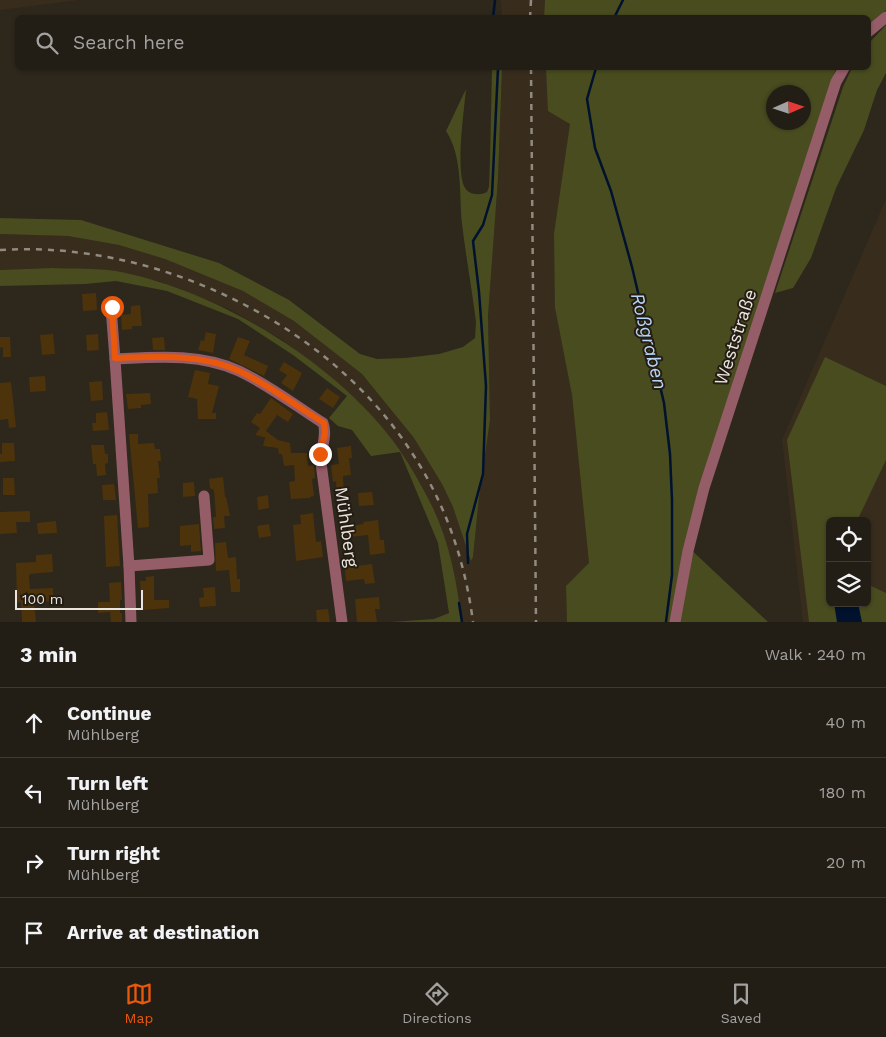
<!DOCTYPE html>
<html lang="en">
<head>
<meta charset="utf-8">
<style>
  :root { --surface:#221d15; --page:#2e2a22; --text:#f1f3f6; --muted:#a2a2a0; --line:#3f3b34; --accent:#ea580c }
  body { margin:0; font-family:"Work Sans",sans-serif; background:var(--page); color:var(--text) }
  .controls { position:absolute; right:15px; bottom:15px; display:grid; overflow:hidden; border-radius:8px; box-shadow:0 1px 4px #0004 }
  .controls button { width:45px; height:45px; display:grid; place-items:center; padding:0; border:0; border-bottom:1px solid var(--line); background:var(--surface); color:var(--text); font:25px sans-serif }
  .compass { position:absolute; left:766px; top:85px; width:45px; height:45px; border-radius:50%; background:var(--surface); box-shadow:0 1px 4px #0004; rotate:87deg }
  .scale { position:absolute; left:15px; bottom:12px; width:128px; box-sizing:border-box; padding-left:5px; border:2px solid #eae5de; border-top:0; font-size:14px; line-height:18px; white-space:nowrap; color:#eae5de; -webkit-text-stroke:4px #241d13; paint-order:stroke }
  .stop { position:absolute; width:15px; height:15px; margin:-11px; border:4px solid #ea580c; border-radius:50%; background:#fff }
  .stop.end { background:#ea580c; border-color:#fff; box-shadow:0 1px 5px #0008 }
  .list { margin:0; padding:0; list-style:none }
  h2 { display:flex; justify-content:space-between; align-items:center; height:65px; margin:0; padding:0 20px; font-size:21px }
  h2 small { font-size:16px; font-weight:400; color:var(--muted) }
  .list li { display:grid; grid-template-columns:32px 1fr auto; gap:15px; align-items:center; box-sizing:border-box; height:70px; padding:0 20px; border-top:1px solid var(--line) }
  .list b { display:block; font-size:19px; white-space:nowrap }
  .list p { margin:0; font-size:16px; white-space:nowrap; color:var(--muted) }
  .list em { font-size:16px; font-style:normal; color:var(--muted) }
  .icon { flex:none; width:28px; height:28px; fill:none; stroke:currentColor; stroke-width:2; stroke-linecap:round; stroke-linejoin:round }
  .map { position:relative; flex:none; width:886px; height:622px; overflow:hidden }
  .search { position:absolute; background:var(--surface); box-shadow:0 1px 4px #0004; left:15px; right:15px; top:15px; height:55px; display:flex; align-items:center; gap:12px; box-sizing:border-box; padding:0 18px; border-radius:8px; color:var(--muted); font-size:19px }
  .sheet { height:345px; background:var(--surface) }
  nav { display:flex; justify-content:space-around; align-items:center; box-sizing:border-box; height:70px; border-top:1px solid var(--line); background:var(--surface); font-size:14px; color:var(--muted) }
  nav a { display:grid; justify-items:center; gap:2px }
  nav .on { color:var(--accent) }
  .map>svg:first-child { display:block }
  .built { fill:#382d1d; fill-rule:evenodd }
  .green { fill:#484c1f; fill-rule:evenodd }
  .water { fill:#00122e }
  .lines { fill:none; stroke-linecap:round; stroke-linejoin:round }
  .stream { stroke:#00122e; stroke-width:2.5 }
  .building { fill:#4c330b }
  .minor { stroke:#955d68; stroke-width:11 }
  .rail { stroke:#908a81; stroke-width:2.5; stroke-dasharray:6 6; stroke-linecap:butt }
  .route { stroke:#ea580c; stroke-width:6 }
  .labels { text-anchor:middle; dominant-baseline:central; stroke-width:4; stroke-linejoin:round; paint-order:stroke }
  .street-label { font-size:18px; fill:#eae5de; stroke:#241d13 }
  .water-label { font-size:19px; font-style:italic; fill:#b8d4f4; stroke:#241d13 }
</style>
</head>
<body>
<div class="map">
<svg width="886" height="622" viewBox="0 0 886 622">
  <rect width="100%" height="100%" fill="#2e271c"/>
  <!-- built -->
  <g class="built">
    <polygon points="0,0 79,0 0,10"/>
    <polygon points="501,0 545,0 544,17 502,17"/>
    <polygon points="502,68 546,68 549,110 584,68 555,308 572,395 589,564 566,586 567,622 462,622 458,593 444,537 434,510 421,485 399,449 375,420 350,394 314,364 281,339 229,309 159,281 115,271 52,268 0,270 0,234 68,236 119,245 165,259 243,291 294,321 362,374 414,438 442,484 453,507 471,561 473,557 479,497 490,420 488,316 498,178"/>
    <path d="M886,199v423h-83l-21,-182zM830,521h37v82h-37z"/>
  </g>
  <!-- green -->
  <g class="green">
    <polygon points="545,0 886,0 886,10 869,24 868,18 544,18"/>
    <polygon points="886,25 886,73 877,90 864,130 836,188 811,258 793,288 775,293 843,87 852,68 868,68 869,43"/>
    <path d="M492,68h10l-4,110 -10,138 2,104 -11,77 -6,60 -2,4 -18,-54 -11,-23 -28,-46 -52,-64 -68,-53 -51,-30 -78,-32 -46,-14 -51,-9 -68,-2v-16l81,2 138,43 70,37 71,54 17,5 28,-1 34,-4 24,-7 12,-9 1,-16c-4,-32 -10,-65 -14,-98 -3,-31 1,-67 -16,-93l20,-42c-2,22 -10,78 -2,97 4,9 15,10 23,6l2,-5 1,-28z"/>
    <path d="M546,68h290l-138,425 -13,51 83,78h-201l-1,-36 23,-23 -17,-168 -17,-87 -1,-74 16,-110 -22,-13zM774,92h30v30h-30z"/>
    <path d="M52,268c21,1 43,0 64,3 102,19 223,93 283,178 13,19 24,39 34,59 17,36 24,76 29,114h-71l43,-3 15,-6 -11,-70 -38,-91 -29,4 -19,-26 -14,-4 -9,-8 18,-22 -54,-41 -55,-36 -71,-28 -51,-10 -31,3 -85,2v-16z"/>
    <polygon points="825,357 886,386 886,460 857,521 830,521 830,603 867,603 867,584 886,593 886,622 809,622 787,440"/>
  </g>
  <!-- water -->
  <polygon class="water" points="834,603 858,603 862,622 837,622"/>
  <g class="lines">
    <!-- stream -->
    <g class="stream">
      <polyline points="493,18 495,0"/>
      <polyline points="614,18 623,0"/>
      <polyline points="596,68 587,99 595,148 611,191 632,267 664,403 670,454 672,500 672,575 666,622"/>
      <polyline points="468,563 467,534 483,474 486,386 479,292 473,241 483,225 492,195 498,68"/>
      <polyline points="459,603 462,622"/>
    </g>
  </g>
  <!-- building -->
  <g class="building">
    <polygon points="96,293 97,310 83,311 82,294"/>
    <polygon points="140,305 142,326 132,326 132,329 122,330 121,315 131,314 131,306"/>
    <polygon points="206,332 216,334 213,353 198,350 201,340 204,341"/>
    <polygon points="53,334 55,354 42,355 40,335"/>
    <polygon points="98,334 99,350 87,351 86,335"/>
    <polygon points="0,337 10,337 11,357 3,357 3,347 0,348"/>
    <polygon points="164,337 165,350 153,350 152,338"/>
    <polygon points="238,337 250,341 244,355 268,366 264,376 229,359"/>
    <polygon points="284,362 302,373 293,391 281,383 287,375 279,370"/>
    <polygon points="195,370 210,373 208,384 219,386 212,413 216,413 216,419 198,419 197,399 188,397"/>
    <polygon points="45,376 46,391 30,392 29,377"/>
    <polygon points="102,381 103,400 91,401 89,382"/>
    <polygon points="11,382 16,427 9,428 8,419 0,420 0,383"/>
    <polygon points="327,388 340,397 333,408 319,399"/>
    <polygon points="150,393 151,404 141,405 141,408 128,409 126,394"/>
    <polygon points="271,398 293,414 288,422 277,415 266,431 278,440 290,443 291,453 307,453 308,466 314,465 315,478 312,479 314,496 310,497 310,498 291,499 289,482 295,481 294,465 284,466 282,454 279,454 278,448 263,446 265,438 267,438 255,435 260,428 251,422 257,413 260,414"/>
    <polygon points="107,412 109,430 93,431 92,423 96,423 96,413"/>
    <polygon points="129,434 138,434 138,444 154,443 155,449 160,449 161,461 158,461 160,478 157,478 158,493 148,494 149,527 138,528"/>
    <polygon points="2,443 14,443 15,461 0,462 0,454 2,454"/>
    <polygon points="91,445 104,445 105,454 108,454 108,463 105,464 106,475 97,476 96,464 93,464"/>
    <polygon points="351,446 352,458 349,458 351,475 343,476 344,499 337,499 336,481 333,482 331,465 339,464 337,448"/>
    <polygon points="223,477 225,497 226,497 230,516 224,516 225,528 214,529 213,517 216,517 214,490 210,488 209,479"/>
    <polygon points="3,478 14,478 15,495 3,495"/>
    <polygon points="194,482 195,496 183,497 183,483"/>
    <polygon points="114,484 116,500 103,500 102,485"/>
    <polygon points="372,492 374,505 359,506 358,493"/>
    <polygon points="268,495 269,508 258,510 257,497"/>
    <polygon points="30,511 30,522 16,522 17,533 0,534 0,512"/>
    <polygon points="313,513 316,542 321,541 323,557 296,561 293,525 301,524 300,515"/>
    <polygon points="117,515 120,566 106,567 104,516"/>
    <polygon points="378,520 380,540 384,540 385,553 370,555 368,535 340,538 339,527 364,524 363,522"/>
    <polygon points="56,521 57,533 38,534 37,523"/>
    <polygon points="199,524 201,551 191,552 191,545 180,546 180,526"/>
    <polygon points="269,524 271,536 259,538 257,526"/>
    <polygon points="226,542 228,558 236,557 237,579 240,579 240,592 231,592 229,570 216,571 215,543"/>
    <polygon points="52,554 53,572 30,574 29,576 30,589 53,588 53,601 34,602 36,622 22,622 21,602 17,603 16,563 36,562 36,555"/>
    <polygon points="355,561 355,566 372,564 375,583 365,584 364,579 346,581 344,562"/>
    <polygon points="154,576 154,600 169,600 169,608 142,610 140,581 146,581 146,577"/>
    <polygon points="121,582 122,600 120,600 120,613 122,613 122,622 111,622 110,612 98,613 98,602 110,602 109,583"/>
    <polygon points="215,587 216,606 200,607 199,598 204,597 203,588"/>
    <polygon points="379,597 380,609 375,609 377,622 357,622 355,599"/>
    <polygon points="328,609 330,622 317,622 316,610"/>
  </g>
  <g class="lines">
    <!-- minor -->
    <g class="minor">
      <polyline points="868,32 886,17"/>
      <polyline points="111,307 115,359"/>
      <polyline points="129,566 209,560 204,496"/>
      <path d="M131,622l-2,-56 -14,-207c41,-2 85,-6 124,12 30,14 57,35 84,52 5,12 -3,27 -2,40l21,159"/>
      <polyline points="675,622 688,551 704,488 836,82 844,68"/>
    </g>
    <!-- rail -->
    <g class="rail">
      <polyline points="530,18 531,0"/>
      <polyline points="531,68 536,622"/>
      <path d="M0,250c153,-10 326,71 410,200 35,52 55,110 63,172"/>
    </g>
  </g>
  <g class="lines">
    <!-- route -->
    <path class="route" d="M112,307l3,51c41,-1 85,-5 124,13 30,14 57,35 85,52l1,10 -5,21"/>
  </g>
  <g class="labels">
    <!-- street labels -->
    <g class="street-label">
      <text transform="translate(735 337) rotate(-72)">Weststraße</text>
      <text transform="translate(347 527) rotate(82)">Mühlberg</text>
    </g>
    <!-- water labels -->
    <g class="water-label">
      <text transform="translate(649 341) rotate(76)">Roßgraben</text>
    </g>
  </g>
</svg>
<div class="controls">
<button><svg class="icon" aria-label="locate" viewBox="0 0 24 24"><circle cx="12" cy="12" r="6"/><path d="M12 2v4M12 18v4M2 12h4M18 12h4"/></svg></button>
<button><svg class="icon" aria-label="layers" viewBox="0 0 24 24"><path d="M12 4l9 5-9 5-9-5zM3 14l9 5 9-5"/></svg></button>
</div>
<svg class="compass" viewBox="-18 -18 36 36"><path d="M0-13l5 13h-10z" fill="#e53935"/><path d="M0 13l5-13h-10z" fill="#a2a2a0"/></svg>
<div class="scale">100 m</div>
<div class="stop" style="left:112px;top:307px"></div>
<div class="stop end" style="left:320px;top:454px"></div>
<div class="search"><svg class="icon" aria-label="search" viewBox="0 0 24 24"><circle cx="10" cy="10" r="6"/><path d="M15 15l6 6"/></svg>Search here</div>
</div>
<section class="sheet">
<h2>3 min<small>Walk · 240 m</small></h2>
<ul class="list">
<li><svg class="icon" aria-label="ahead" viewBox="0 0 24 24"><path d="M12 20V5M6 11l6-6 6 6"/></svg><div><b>Continue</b><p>Mühlberg</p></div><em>40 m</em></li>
<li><svg class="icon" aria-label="left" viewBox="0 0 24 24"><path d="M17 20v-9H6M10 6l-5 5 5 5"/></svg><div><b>Turn left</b><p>Mühlberg</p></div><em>180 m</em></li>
<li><svg class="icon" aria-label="right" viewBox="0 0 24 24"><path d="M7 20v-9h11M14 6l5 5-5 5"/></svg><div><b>Turn right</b><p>Mühlberg</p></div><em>20 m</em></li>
<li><svg class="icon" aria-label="arrive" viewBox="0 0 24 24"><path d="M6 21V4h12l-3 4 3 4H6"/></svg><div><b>Arrive at destination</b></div></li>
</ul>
</section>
<nav>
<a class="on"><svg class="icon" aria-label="map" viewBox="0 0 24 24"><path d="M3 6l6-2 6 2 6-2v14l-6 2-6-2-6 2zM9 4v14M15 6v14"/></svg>Map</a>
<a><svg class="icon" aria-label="directions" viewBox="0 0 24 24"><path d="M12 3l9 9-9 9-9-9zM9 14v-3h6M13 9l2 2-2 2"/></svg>Directions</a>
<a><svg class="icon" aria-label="saved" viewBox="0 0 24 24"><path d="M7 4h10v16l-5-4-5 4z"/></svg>Saved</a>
</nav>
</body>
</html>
